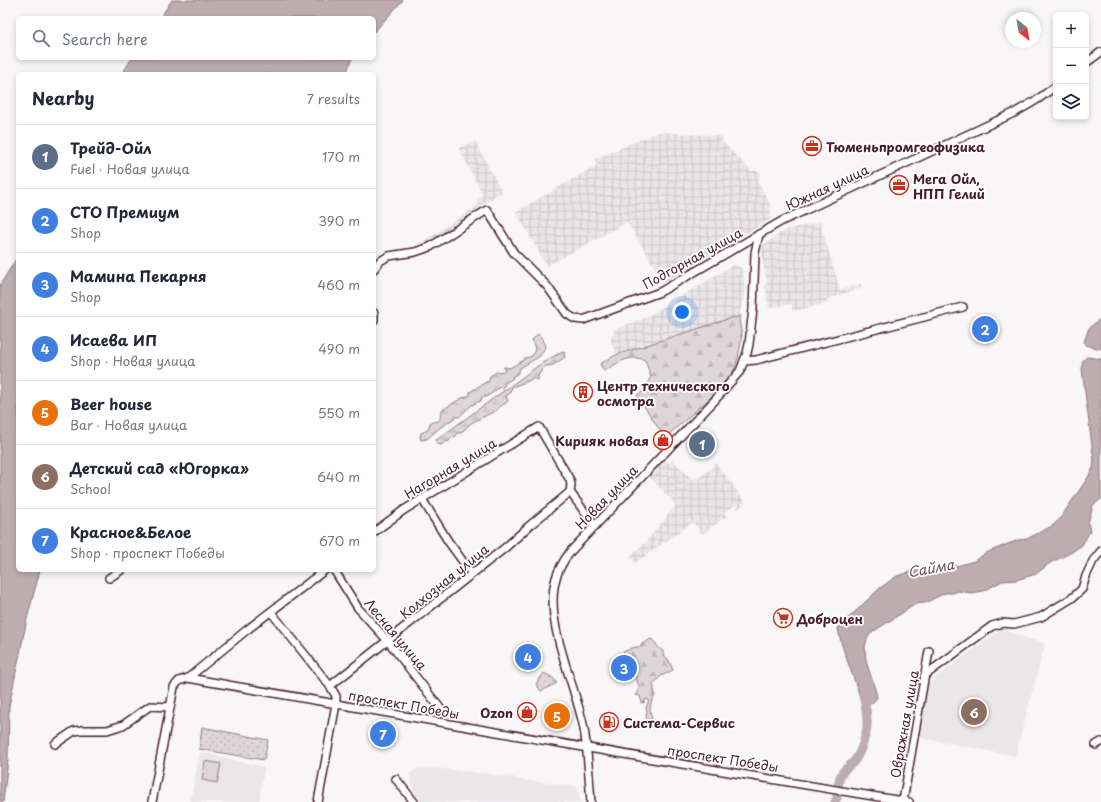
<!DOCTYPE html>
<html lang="en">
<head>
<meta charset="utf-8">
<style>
  :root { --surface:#fff; --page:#f6f6f7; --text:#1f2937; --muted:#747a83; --line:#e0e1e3; --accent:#0f766e }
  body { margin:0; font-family:"Playpen Sans",sans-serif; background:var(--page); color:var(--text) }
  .controls { position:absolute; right:12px; top:12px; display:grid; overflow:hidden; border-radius:6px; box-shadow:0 2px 6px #0003 }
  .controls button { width:36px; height:36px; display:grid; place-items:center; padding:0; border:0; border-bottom:1px solid var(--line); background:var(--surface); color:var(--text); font:20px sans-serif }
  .compass { position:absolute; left:1005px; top:12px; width:36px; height:36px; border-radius:50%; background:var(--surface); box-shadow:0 2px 6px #0003; rotate:149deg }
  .you { position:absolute; left:682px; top:312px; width:14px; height:14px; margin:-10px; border:3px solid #fff; border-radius:50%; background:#1a73e8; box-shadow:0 0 0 6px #1a73e833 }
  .badge { display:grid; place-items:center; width:26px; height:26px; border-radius:50%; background:var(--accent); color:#fff; font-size:13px; font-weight:700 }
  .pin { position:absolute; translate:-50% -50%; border:2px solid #fff; box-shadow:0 1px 4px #0006 }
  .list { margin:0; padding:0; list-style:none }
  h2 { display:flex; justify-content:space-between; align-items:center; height:52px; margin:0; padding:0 16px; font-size:17px }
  h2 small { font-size:13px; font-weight:400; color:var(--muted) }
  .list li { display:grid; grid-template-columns:26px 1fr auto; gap:12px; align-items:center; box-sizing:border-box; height:64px; padding:0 16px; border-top:1px solid var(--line) }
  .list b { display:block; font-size:15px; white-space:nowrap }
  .list p { margin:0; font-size:13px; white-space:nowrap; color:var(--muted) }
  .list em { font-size:13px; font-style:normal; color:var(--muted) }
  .icon { flex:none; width:22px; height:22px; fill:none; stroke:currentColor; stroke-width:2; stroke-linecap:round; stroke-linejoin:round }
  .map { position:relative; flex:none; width:1101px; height:802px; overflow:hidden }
  .search { position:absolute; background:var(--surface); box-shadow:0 2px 6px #0003; left:16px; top:16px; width:360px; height:44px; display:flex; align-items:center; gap:10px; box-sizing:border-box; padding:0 14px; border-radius:6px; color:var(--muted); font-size:15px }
  .panel { position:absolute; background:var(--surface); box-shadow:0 2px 6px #0003; left:16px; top:72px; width:360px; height:500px; border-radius:6px }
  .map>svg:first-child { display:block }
  .built { fill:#ebe6e8 }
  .industrial { fill:url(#industrial-grid) }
  .forest { fill:url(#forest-firs); stroke:#947a82 }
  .wetland { fill:url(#wetland-marsh); stroke:#947a82 }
  .park { fill:url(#park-dots); stroke:#947a82 }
  .garden { fill:#ded6d9; stroke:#947a82 }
  .water { fill:#bdadb0; stroke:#8f747b }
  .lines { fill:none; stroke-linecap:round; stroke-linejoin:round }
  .river { stroke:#bdadb0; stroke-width:9 }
  .minor-casing { stroke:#4a1f2b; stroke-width:10 }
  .minor { stroke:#fff; stroke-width:7 }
  .labels { text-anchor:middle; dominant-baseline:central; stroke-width:3.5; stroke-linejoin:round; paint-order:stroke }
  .poi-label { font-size:13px; font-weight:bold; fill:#4a1f2b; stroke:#fff; text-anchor:start }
  .street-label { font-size:13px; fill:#4a1f2b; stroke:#fff }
  .water-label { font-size:14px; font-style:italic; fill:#72515a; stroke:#fff }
</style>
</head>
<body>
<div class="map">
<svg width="1101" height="802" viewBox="0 0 1101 802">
  <defs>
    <pattern id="industrial-grid" width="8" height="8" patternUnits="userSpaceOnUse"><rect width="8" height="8" fill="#ebe6e8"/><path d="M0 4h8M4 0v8" fill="none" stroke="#cbc5c7"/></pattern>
    <pattern id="forest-firs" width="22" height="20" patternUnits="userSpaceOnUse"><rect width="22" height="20" fill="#ded6d9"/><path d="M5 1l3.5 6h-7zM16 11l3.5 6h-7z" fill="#c0b7ba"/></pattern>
    <pattern id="wetland-marsh" width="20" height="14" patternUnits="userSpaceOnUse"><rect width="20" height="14" fill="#ded6d9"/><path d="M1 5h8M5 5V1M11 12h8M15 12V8" fill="none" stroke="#c0b7ba"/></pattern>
    <pattern id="park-dots" width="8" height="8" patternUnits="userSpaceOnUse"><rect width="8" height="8" fill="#ded6d9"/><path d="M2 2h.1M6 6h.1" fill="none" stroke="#c0b7ba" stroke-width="1.8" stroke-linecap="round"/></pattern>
  </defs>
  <rect width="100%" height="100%" fill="#f8f6f7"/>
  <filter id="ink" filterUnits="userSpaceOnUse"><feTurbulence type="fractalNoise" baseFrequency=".025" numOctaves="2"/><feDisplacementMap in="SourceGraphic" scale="8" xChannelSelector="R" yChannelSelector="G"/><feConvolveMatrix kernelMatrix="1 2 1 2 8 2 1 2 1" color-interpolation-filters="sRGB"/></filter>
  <g filter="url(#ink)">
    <!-- built -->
    <g class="built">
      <polygon points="1001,629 1045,644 1015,756 917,737 925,686"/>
      <polygon points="200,752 263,767 264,769 259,802 190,802"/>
      <polygon points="419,768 444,769 512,777 521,780 577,786 580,802 420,802 415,794 409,774"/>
    </g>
    <!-- industrial -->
    <g class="industrial">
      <polygon points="658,132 722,136 722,141 752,172 753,170 761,173 758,182 770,204 771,219 664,282 627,222 547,266 516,212 597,165 595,159"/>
      <polygon points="475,141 502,192 492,197 493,198 480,206 482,211 422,249 419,244 479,205 476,200 483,195 459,148"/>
      <polygon points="820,222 840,290 861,284 862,288 827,299 828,303 807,308 793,311 791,304 769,308 765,285 767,284 761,247 785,230"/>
      <polygon points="735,264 743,270 745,290 741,309 739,310 741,316 735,318 734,317 616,355 611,340 615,329 643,319"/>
      <polygon points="665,460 669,463 672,460 692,479 700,477 713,467 712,466 716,463 746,503 738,509 735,505 724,513 727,516 702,534 693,522 635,563 630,556 645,543 676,505 649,476"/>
    </g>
    <!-- forest -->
    <g class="forest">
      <path d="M741,316l-2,4 3,15 -4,23 -5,15 -14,17 -53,47 -9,-11 -20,-31 11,-6 -2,-4 5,-8 -6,-17c-16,-6 -27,3 -41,11l-4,-7 16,-9 118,-38 1,1z"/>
      <path d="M651,639c7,5 5,8 12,12v4l5,4 5,11 -12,6 -8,8 2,11c-7,13 -5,13 -3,26l-4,-1 -2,-3 1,-6 -1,-3 3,-8 -3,-1 -1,1v2l-3,1 -2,-7 -4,-1 2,-3 1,-7 -1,-1 -1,-4 -7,-10v-6l-5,-4 -3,-7c5,-3 13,-7 19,-6l1,-3z"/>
    </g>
    <!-- wetland -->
    <g class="wetland">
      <path d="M538,334l4,4 3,9 -5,9 -20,12c-4,7 1,4 -7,8l-1,3 -6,3 -3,5 -5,1c-3,4 -8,6 -12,9l-5,1v3c-9,2 -17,11 -22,16h-3l-18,12 -11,10 -6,1 -1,-3 1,-4 7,-3 2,-7c12,-4 9,2 11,-12l19,-12 10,-4v-3l16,-10 3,-1 1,-5 7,-4 8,-1 -1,-4 6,1 10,-6 3,-1 2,-3 5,-1 3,-2 2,-7 -3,-8z"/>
      <path d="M562,351l3,1 -1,2 1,3 -12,8 -7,1 -3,2 -5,8v4l-5,-2 -5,3 -16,6 -3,7 -3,2 2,5c-3,4 -8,4 -11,9l-26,13 -10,10h-4l-1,3 -5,2 -3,4 -2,-1 -5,4 -3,-1 -3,-3 107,-78 14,-8h2v-1z"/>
    </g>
    <!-- park -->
    <g class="park">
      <polygon points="544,673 553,678 557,683 541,691 536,684"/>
      <polygon points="202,727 268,740 264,760 199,749"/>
    </g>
    <!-- garden -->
    <polygon class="garden" points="205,761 221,764 217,783 202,780"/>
    <!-- water -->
    <g class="water">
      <polygon points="172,0 403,0 374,32 374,18 160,18"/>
      <polygon points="132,58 352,58 346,74 122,74"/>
      <polygon points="18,256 18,570 40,570 27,619 9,706 8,760 3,802 0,802 0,285"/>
      <polygon points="1101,318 1101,349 1085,345 1084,342 1089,328"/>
      <path d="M1087,357l14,2v140l-8,6 -5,18 2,8 -8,14 -10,7 -22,11 -14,11 -20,6 -14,1 -18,10 -13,2 -13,-2 -5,2h-8l-20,10 -9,1 -45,29c-15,18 3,44 6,65l-6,6h-6l-3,-1c-3,-7 -4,-14 -7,-21 -6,-18 -14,-35 -17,-54l42,-40 17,-12 15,-5 45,-5 17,-5 14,-9 30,-12 9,-1 25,-13 7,-6 28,-41 6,-11 1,-7 -12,-92c0,-5 0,-9 5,-12z"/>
    </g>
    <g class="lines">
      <!-- river -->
      <path class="river" d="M835,802c5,-7 1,-18 6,-27 3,-7 10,-9 14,-15 6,-8 13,-29 12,-39 0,-9 -2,-18 -4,-27"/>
      <defs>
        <g id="minor">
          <polyline points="1086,63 1101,52"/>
          <polyline points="374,269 380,261 389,256 415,252 430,247 487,210 514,253 547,286 567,314 575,319 583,320 660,292 782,221 1016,112 1038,99 1056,86"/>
          <polyline points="374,313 374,320"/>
          <polyline points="744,361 756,360 963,307"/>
          <polyline points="422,499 448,541 472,574"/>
          <polyline points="374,532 404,510 539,427 570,480 571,485 570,492 595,526"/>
          <polyline points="334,570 358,608 388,641 443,712"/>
          <polyline points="109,578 121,570"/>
          <polyline points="271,612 330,686 336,696 336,704 318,802"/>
          <polyline points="924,676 992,626 1003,623 1014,624 1041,617 1072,598 1082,589 1086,576 1093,561 1101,551"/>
          <polyline points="188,678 248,629 325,570"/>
          <polyline points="330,686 506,547 529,526 570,492"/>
          <polyline points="55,744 74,731 82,730 107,730 123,725 150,706 169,707"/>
          <polyline points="1096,745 1101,742"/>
          <polyline points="396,779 414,802"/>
          <polyline points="903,801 929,651"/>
          <path d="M152,802l22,-115 5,-6 9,-3c240,42 480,85 721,124"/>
          <path d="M591,802c-2,-24 -3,-49 -7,-73 -8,-44 -41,-107 -28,-151 3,-10 8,-18 14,-26l145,-152 25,-29 7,-18 2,-9 4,-35 2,-56 4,-19"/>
        </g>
      </defs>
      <!-- minor casing -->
      <use href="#minor" class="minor-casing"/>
      <!-- minor -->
      <use href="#minor" class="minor"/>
    </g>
  </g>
  <!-- icons -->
  <defs>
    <symbol id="office-ring" viewBox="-11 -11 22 22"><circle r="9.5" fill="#fff" stroke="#c8321e" stroke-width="1.5"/><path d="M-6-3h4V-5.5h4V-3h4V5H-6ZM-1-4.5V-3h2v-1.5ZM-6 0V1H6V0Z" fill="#c8321e"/></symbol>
    <symbol id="building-ring" viewBox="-11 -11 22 22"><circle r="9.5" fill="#fff" stroke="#c8321e" stroke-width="1.5"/><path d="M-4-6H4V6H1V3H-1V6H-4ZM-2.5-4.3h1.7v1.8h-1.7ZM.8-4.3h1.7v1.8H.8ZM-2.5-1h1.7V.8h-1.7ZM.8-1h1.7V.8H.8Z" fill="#c8321e"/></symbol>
    <symbol id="shop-ring" viewBox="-11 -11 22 22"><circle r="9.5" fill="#fff" stroke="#c8321e" stroke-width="1.5"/><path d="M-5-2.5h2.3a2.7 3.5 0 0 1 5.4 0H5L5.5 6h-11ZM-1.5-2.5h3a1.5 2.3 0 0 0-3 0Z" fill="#c8321e"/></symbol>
    <symbol id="supermarket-ring" viewBox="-11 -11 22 22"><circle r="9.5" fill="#fff" stroke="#c8321e" stroke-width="1.5"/><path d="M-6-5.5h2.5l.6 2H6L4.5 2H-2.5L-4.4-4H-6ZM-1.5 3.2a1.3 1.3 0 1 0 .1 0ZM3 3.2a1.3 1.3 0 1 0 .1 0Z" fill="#c8321e"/></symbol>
    <symbol id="fuel-ring" viewBox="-11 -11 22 22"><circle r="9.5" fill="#fff" stroke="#c8321e" stroke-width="1.5"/><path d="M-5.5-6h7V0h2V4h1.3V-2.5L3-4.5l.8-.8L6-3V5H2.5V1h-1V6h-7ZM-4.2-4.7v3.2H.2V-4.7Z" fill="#c8321e"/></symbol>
  </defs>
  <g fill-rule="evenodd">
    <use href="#office-ring" x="801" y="135" width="22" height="22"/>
    <use href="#office-ring" x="888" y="174" width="22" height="22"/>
    <use href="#building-ring" x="572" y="381" width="22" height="22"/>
    <use href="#shop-ring" x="652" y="429" width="22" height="22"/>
    <use href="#supermarket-ring" x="772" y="607" width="22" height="22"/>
    <use href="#shop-ring" x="516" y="701" width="22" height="22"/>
    <use href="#fuel-ring" x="598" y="711" width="22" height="22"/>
  </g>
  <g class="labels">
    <!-- poi labels -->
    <g class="poi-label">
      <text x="826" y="146">Тюменьпромгеофизика</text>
      <text x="913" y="178">Мега Ойл,<tspan x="913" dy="15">НПП Гелий</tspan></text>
      <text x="597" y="385">Центр технического<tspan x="597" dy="15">осмотра</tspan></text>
      <text x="649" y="440" text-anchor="end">Кирияк новая</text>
      <text x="797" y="618">Доброцен</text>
      <text x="513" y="712" text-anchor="end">Ozon</text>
      <text x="623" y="722">Система-Сервис</text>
    </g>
    <!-- street labels -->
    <g class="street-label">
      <text transform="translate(827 187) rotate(-25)">Южная улица</text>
      <text transform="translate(692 258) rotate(-29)">Подгорная улица</text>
      <text transform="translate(450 468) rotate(-31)">Нагорная улица</text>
      <text transform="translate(606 497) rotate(-46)">Новая улица</text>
      <text transform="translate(444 581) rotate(-39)">Колхозная улица</text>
      <text transform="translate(396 634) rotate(50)">Лесная улица</text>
      <text transform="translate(404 704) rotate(10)">проспект Победы</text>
      <text transform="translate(904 724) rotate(-80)">Овражная улица</text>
      <text transform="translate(723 758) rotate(9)">проспект Победы</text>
    </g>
    <!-- water labels -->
    <g class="water-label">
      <text transform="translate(931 568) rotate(-10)">Сайма</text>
    </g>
  </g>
</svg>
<div class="controls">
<button>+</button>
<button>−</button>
<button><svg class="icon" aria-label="layers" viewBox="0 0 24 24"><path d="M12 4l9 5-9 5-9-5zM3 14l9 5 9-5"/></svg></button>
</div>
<svg class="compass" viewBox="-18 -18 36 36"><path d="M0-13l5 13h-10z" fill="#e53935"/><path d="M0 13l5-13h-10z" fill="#747a83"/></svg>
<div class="you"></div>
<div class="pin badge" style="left:702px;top:444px;background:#5c6f8a">1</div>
<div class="pin badge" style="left:985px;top:329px;background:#3f7fe0">2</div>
<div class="pin badge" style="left:624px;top:668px;background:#3f7fe0">3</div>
<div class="pin badge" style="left:528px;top:657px;background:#3f7fe0">4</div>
<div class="pin badge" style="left:557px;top:716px;background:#e8710a">5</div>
<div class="pin badge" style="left:974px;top:712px;background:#8d6e63">6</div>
<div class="pin badge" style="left:383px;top:734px;background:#3f7fe0">7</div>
<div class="search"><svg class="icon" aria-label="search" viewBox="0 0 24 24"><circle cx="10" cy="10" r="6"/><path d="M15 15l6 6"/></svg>Search here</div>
<section class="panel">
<h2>Nearby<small>7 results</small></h2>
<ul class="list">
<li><span class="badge" style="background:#5c6f8a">1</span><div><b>Трейд-Ойл</b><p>Fuel · Новая улица</p></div><em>170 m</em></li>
<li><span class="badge" style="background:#3f7fe0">2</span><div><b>СТО Премиум</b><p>Shop</p></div><em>390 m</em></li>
<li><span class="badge" style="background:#3f7fe0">3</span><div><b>Мамина Пекарня</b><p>Shop</p></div><em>460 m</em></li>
<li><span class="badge" style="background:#3f7fe0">4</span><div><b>Исаева ИП</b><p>Shop · Новая улица</p></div><em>490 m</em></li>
<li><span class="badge" style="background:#e8710a">5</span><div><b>Beer house</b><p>Bar · Новая улица</p></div><em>550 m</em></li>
<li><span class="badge" style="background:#8d6e63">6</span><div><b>Детский сад «Югорка»</b><p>School</p></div><em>640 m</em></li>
<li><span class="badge" style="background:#3f7fe0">7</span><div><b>Красное&amp;Белое</b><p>Shop · проспект Победы</p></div><em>670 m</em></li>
</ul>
</section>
</div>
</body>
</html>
